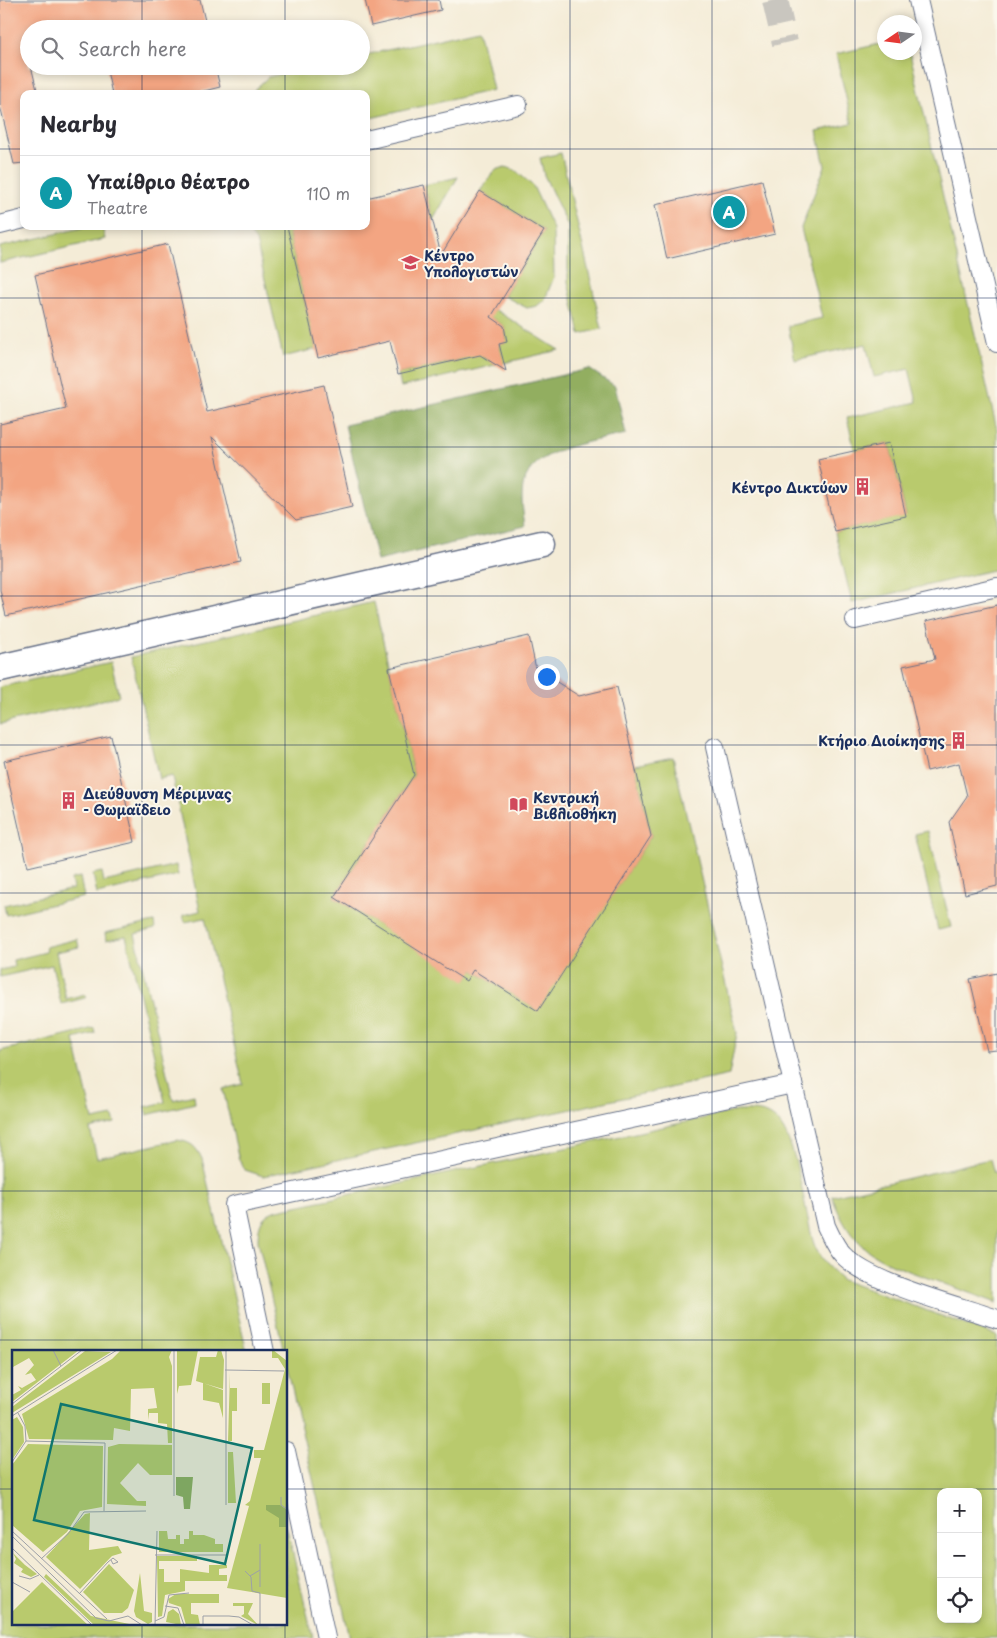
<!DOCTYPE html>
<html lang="en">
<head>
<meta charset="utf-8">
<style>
  :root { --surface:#fff; --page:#f2f2f3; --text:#2b2b33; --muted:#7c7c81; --line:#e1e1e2; --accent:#111827 }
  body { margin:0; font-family:"Playpen Sans",sans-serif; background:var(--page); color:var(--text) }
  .controls { position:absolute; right:15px; bottom:15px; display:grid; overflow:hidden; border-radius:10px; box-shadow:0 2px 8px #0003 }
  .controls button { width:45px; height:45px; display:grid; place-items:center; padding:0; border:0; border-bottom:1px solid var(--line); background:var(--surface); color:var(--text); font:25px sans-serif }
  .compass { position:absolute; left:877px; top:15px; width:45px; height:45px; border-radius:50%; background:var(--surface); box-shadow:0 2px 8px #0003; rotate:257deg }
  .you { position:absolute; left:546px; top:676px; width:18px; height:18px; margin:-12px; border:4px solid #fff; border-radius:50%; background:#1a73e8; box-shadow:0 0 0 8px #1a73e833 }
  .badge { display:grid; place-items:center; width:32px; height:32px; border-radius:50%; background:var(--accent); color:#fff; font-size:16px; font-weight:700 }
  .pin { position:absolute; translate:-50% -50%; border:2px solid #fff; box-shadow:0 1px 5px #0006 }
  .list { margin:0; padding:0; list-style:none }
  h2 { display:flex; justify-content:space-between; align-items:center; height:65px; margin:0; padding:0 20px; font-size:21px }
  h2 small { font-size:16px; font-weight:400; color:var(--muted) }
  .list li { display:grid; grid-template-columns:32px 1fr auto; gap:15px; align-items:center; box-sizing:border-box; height:75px; padding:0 20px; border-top:1px solid var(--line) }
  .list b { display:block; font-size:19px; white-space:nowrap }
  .list p { margin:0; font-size:16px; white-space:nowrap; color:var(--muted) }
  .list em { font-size:16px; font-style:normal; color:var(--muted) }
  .icon { flex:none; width:28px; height:28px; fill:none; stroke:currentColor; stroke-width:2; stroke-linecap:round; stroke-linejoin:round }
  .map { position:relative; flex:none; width:997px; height:1638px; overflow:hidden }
  .search { position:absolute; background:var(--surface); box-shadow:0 2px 8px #0003; left:20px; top:20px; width:350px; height:55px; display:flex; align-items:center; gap:12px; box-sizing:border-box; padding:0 18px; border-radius:28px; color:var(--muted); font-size:19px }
  .panel { position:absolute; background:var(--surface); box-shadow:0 2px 8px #0003; left:20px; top:90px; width:350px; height:140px; border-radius:10px }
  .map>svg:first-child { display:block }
  .green { fill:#b9ca6d; stroke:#6a7c66; fill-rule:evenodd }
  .forest { fill:#92ae60; stroke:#566e5f }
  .building { fill:#f3a582 }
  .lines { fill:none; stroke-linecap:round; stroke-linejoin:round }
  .pedestrian-tunnel { stroke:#c9c6bf; stroke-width:26; stroke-dasharray:26 13; stroke-linecap:butt }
  .service-casing { stroke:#677188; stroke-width:20 }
  .pedestrian-casing { stroke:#677188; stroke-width:29 }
  .service { stroke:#fff; stroke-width:18 }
  .pedestrian { stroke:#fff; stroke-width:26 }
  .grid { fill:none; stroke:#1b2f5e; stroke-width:1; stroke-opacity:0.55 }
  .labels { text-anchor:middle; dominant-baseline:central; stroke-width:4; stroke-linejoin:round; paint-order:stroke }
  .poi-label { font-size:14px; font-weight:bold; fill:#1b2f5e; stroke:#fbf7ec; text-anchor:start }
  .inset-road { fill:none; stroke:#9da0a7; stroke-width:1 }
  .view { fill:#0f766e; fill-opacity:0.15; stroke:#0f766e; stroke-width:2.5 }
  .inset-edge { fill:none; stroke:#1b2f5e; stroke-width:2.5 }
</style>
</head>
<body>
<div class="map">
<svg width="997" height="1638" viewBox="0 0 997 1638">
  <rect width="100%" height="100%" fill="#fbf7ec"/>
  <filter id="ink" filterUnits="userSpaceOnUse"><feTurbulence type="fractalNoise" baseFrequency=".02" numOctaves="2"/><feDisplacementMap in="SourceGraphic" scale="10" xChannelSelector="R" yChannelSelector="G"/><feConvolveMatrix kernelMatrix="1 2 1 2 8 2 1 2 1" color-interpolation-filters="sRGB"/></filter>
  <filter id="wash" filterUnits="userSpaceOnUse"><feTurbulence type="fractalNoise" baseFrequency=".0096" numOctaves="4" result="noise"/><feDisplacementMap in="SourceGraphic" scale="20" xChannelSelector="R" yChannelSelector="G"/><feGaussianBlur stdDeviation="1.12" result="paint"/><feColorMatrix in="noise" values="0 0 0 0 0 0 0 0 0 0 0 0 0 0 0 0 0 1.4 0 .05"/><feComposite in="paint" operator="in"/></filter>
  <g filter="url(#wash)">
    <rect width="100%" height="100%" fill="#f4ecd7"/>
    <!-- green -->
    <g class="green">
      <polygon points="479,29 493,90 366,119 366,94 250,94 268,77 316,66 361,66 361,56"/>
      <polygon points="884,43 884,52 910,53 997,430 997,569 852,603 835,532 906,515 889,443 855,451 847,418 917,402 909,369 874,377 866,344 795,360 788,326 822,318 801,228 825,166 817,131 852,123 836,54"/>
      <polygon points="561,153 602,329 580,334 568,282 568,226 544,175 540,158"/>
      <polygon points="505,167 515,170 533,186 553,229 554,277 545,299 537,306 527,308 504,296 544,231 480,191 495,170"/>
      <polygon points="458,177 433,220 424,185"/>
      <polygon points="90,226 102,226 105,239 0,263 0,247"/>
      <polygon points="239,226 287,226 316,349 283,357 256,241 246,229"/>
      <polygon points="475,297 559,350 401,387 398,374 464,359 462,349 468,348 489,361 502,357 499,344 507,341 504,326 489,316"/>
      <polygon points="374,602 414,775 334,897 466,980 473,970 537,1010 651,836 635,765 673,757 737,1033 729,1075 263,1176 245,1170 239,1160 223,1089 243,1084 205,918 185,922 183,915 200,911 172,776 159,779 131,657"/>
      <polygon points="111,662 119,696 0,724 0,687"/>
      <polygon points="928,831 951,927 938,930 915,834"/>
      <polygon points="176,865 178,875 97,894 93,874 102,872 104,882"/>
      <polygon points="80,877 84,897 6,915 4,905 73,889 71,879"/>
      <polygon points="154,922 155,929 135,934 173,1100 194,1095 195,1103 147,1115 145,1107 165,1102 126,936 106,940 105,933"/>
      <polygon points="77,939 79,947 56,952 66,999 85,994 87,996 85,998 61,1004 52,965 0,977 0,970 14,967 13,960 46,952 45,947"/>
      <path d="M94,1028l1,5 -21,6 19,81 20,-4 2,7 -25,6 7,29 80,-18c14,2 19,6 25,19l45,193h-233v272h272v-100l27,114h-313v-587z"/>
      <path d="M737,1111c11,0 24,-1 34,5 27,15 33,98 43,128 6,16 17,26 28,36l155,56v302h-647l-64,-275v-11h-2l-26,-111c0,-16 3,-27 20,-31zM941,1492h37v127h-37z"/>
      <path d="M990,1159l4,14 3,-1v131c-24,-9 -48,-17 -72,-26 -50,-18 -74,-28 -93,-81z"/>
    </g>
    <!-- forest -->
    <path class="forest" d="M589,369l26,17 11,48c-29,7 -87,13 -100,43 -7,15 -3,34 -1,49l-148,35 -32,-136z"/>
    <g id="blocks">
      <!-- building -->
      <g class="building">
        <polygon points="0,0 200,0 207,29 29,29 29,66 31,66 38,94 24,94 24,163 14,164 0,105"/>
        <polygon points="365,0 439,0 441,10 371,26"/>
        <polygon points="106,66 215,66 220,87 192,94 112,94"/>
        <polygon points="762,180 775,234 667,259 655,205"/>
        <polygon points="424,185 441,255 480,191 544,231 491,317 504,326 507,342 499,344 506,371 480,355 398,374 390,341 318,358 287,226 366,226 366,198"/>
        <polygon points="168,244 207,412 324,385 352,507 296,520 212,437 241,562 6,616 0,590 0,424 66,409 35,275"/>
        <polygon points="889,443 906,516 835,532 818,459"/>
        <polygon points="997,605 997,886 965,894 949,822 967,796 959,763 927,771 903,666 935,659 926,621"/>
        <polygon points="529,636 536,669 579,696 617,687 651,836 538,1011 473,970 466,981 334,897 414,775 389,668"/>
        <polygon points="111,736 135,842 28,867 4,761"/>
        <polygon points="997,973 997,1050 987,1051 970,979"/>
      </g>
    </g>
  </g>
  <g filter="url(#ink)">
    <use href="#blocks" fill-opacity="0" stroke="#677188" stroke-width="1"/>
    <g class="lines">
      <!-- pedestrian-tunnel -->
      <polyline class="pedestrian-tunnel" points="775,0 785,43"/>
      <defs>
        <g id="service">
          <polyline points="918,0 997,343"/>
          <polyline points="366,140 518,105"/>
          <polyline points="0,225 24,219"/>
          <polyline points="855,620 997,587"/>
          <path d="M715,747l111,479c5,10 9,21 17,29 27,29 114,50 154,64"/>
          <polyline points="265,1352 234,1205 793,1084"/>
          <polyline points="286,1451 326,1638"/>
        </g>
        <polyline id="pedestrian" points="0,668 542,544"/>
      </defs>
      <!-- service casing -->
      <use href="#service" class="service-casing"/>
      <!-- pedestrian casing -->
      <use href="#pedestrian" class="pedestrian-casing"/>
      <!-- service -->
      <use href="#service" class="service"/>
      <!-- pedestrian -->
      <use href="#pedestrian" class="pedestrian"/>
    </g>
  </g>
  <!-- grid -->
  <path class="grid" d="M142,0v29M285,0v29M427,0v1638M570,0v1638M712,0v1638M855,0v1638M142,66v28M285,66v28M0,149h24M366,149h631M142,226v1126M285,226v1126M0,298h997M0,447h997M0,596h997M0,745h997M0,893h997M0,1042h997M0,1191h997M0,1340h997M0,1489h14M286,1489h711M142,1624v14M285,1624v14"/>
  <!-- icons -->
  <defs>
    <symbol id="university-bare" viewBox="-9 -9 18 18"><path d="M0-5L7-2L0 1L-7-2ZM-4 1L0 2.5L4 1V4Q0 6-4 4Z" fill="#d1495b" stroke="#fbf7ec" stroke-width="2.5" paint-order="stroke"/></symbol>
    <symbol id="building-bare" viewBox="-9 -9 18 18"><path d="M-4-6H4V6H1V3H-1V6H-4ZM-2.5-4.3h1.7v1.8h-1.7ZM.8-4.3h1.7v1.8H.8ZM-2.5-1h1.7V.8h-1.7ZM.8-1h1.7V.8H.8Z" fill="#d1495b" stroke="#fbf7ec" stroke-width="2.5" paint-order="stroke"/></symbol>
    <symbol id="library-bare" viewBox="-9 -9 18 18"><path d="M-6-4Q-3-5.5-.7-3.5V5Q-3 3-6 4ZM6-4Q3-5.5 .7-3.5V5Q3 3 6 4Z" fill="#d1495b" stroke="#fbf7ec" stroke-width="2.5" paint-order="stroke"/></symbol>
  </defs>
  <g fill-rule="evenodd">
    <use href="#university-bare" x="398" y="250" width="25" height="25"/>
    <use href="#building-bare" x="850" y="474" width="25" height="25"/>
    <use href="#building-bare" x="946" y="728" width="25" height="25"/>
    <use href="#building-bare" x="56" y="788" width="25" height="25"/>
    <use href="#library-bare" x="506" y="792" width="25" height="25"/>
  </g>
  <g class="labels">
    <!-- poi labels -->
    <g class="poi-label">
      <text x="424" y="255">Κέντρο<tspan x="424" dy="16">Υπολογιστών</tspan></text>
      <text x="848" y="487" text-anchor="end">Κέντρο Δικτύων</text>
      <text x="945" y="740" text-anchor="end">Κτήριο Διοίκησης</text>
      <text x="83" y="793">Διεύθυνση Μέριμνας<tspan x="83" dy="16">- Θωμαϊδειο</tspan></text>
      <text x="533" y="797">Κεντρική<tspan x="533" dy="16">Βιβλιοθήκη</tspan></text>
    </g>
  </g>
  <!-- overview -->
  <g transform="translate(12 1350)">
    <rect width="275" height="275" fill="#f4ecd7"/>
    <path d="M0,0h67l-67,52v-7l9,-5 -3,-4 4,2 14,-8 -5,-7 -6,2 9,-10 -5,-7 -16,9zM109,0h51l-3,7 3,9v77h-4l-1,-19 -9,-1v-10h-9l-1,7v-29v18l9,-1 -3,-20 -23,1 -1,42 -16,-3 -1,12 -84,-1 -7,-25 90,-55zM165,0h21l-7,35 -12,1 -2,8zM206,0h3l3,10 -1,29 -27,-8 4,-24h16zM242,0h19l14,11v237l-60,-10 22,-82 -4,-1 5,-4 11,-43h-7v-8h10l21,-81 -7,-11h-6v-7zM73,1l26,1 -99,61v-6zM218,23v15h7v23h-5v30h-4zM191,33l20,7v28l-4,-15 -16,-3zM250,33h8v21h-8zM5,67l6,10 1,15 -12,18v-40zM16,94l75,2 -1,61 -22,4 -13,21 -24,20 -31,-27v-60zM107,94l53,1v30h-22l-12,-12 -18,20 17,18h9v5l-39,-2 1,-57zM216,102h5l3,51h-8zM78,163l-1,37 29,-4 4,7 -10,3 -32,33 -34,-32 39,-43zM147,181h8l1,8h8v-4h4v9h4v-5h5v-8h4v4h11l11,4v5h8v8h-64zM1,203l12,12 12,9 -6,3 -10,-5 2,-3 -9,-6 2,-4zM145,206h40v5h-38v8h5v13h16v-13l29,4v-8h18v3l-8,1v6h8v6h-42v10l-20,4 -3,21 -4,1zM97,214l25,26 -6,18 -6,5h-18l-21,-21zM128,223l4,38 8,2v9l-4,2 -12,-7 -2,-6zM34,224l45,42 43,9h-40l-50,-48zM30,232l46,43h-76v-13zM164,244h43v9h-28v11l7,1 2,10h-14l-5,-18 -12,-4 -1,-4zM221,253h20l-5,11 10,11 -17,-9 3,-2v-8h-11zM161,259l6,5 2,11 -15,-3 2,-10z" fill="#b9ca6d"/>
    <path d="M164,127h17l-3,32h-6l-1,-12 -7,-2zM254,155h14l7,5v17h-8v-9l-13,-8z" fill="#92ae60"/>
    <path class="inset-road" d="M41,0l8,16M213,20l59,1M0,54l70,-54M0,66l105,-66M14,91l79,2 -1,68M0,112l14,-21 -1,-15 -7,-13M162,146v-146M269,147v8l6,4M214,155v-155M0,181l95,88M0,186l84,82 13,3 19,-5 14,9M0,198l80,77M143,205h72M29,209l27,-25 16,-22 62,-1M248,220v17M233,221l6,6 1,14 8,2v32M7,226l11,3 9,-4M238,226l10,-6v-26M0,232l18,10M67,244l29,-32 5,-4 5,4 -5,2 -2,-4M153,256l13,2 6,17M143,271l9,-4 5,-22 20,-2M143,275l2,-94M191,275v-9h26l10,1 14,8"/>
    <path class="view" d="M49,54l191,44 -27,116 -191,-44z"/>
    <rect width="275" height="275" class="inset-edge"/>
  </g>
</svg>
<div class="controls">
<button>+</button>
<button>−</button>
<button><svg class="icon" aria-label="locate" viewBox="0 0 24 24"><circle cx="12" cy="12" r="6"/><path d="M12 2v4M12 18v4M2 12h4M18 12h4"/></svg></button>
</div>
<svg class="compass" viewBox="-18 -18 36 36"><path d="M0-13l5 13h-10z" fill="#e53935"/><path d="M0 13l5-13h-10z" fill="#7c7c81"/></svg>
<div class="you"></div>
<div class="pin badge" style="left:729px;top:212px;background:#0f9aa8">A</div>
<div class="search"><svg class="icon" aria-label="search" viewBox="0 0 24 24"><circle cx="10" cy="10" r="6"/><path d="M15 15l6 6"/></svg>Search here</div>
<section class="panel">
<h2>Nearby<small></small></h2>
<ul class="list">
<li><span class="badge" style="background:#0f9aa8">A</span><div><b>Υπαίθριο θέατρο</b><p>Theatre</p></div><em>110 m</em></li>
</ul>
</section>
</div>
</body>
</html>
